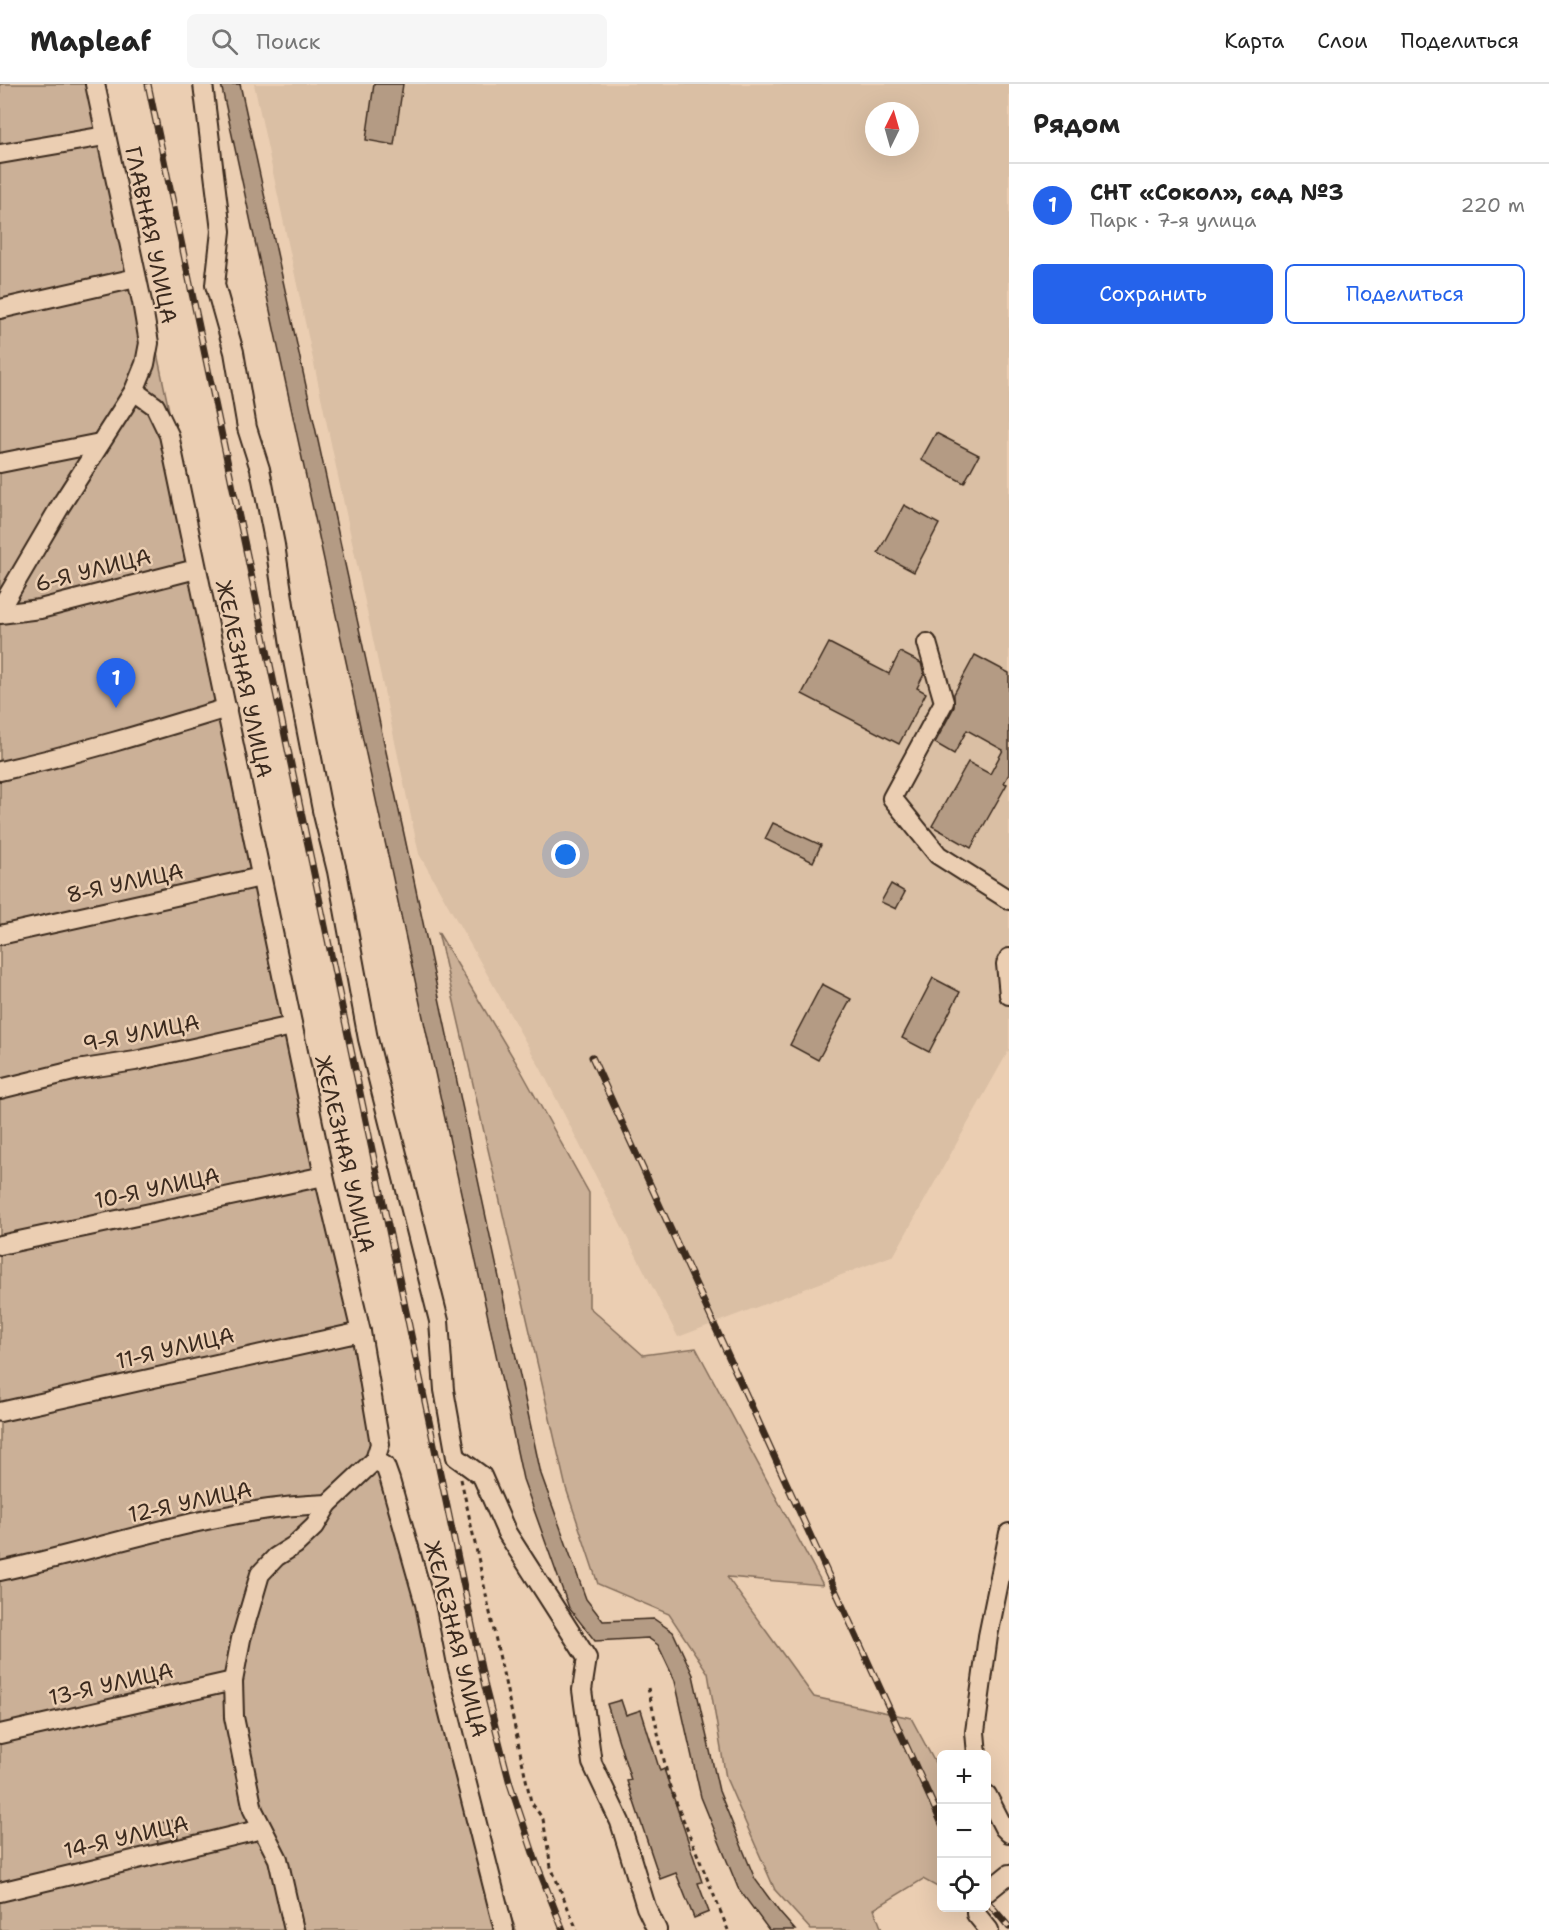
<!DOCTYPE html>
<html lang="ru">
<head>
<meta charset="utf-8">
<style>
  :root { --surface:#fff; --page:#f6f6f6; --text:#222; --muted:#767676; --line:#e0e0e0; --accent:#2563eb }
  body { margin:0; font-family:"Shantell Sans",sans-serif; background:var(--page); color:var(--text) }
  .controls { position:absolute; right:18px; bottom:18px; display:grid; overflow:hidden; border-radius:9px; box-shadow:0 6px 24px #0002 }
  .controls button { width:54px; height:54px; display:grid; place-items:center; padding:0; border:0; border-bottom:2px solid var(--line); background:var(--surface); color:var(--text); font:30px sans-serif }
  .compass { position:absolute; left:865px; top:18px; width:54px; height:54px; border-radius:50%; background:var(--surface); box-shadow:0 6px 24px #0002; rotate:5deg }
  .you { position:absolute; left:566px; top:771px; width:21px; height:21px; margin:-15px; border:4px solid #fff; border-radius:50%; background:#1a73e8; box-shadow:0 0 0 9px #1a73e833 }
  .badge { display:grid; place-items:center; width:39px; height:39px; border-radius:50%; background:var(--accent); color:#fff; font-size:20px; font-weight:700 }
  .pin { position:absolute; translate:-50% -50px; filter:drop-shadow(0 2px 3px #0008) }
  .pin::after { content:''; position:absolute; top:32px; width:21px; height:18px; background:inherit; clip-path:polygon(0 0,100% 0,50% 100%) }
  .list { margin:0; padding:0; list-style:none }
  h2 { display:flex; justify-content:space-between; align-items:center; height:78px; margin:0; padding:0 24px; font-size:26px }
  h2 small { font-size:20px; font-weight:400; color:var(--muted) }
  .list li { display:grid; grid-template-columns:39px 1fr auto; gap:18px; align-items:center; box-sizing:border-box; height:84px; padding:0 24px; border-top:2px solid var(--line) }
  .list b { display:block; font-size:22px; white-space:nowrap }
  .list p { margin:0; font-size:20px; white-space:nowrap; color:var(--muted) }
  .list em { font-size:20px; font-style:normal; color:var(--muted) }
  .actions { display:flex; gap:12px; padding:18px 24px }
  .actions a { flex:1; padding:14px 0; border:2px solid var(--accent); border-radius:9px; text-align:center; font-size:21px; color:var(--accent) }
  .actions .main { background:var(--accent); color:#fff }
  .icon { flex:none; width:33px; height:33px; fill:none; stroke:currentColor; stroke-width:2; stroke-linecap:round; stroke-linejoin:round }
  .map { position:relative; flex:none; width:1009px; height:1846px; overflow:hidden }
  header { display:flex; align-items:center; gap:36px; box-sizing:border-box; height:84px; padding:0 30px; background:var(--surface); border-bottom:2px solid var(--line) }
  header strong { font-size:28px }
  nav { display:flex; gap:33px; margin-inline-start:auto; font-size:21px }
  .search { width:420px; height:54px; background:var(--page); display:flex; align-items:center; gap:15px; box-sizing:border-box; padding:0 21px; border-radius:9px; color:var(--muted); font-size:22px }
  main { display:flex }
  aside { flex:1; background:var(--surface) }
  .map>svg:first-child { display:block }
  .built { fill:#dabfa4; fill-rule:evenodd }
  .green { fill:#cbb097; stroke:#836d5a; stroke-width:1.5 }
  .building { fill:#b49b84; stroke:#3b2a1e; stroke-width:1.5 }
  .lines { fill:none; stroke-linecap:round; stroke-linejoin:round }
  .minor-casing { stroke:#3b2a1e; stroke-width:22 }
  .path { stroke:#3b2a1e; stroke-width:3; stroke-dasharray:4.5 4.5; stroke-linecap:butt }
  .minor { stroke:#ebceb2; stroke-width:18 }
  .rail-casing { stroke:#3b2a1e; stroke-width:7 }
  .rail { stroke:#ebceb2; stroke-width:4.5; stroke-dasharray:14; stroke-linecap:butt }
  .labels { text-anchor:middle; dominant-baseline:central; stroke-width:5; stroke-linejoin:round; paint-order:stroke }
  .street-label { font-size:22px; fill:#3b2a1e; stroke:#ebceb2 }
</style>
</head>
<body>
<header>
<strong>Mapleaf</strong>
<div class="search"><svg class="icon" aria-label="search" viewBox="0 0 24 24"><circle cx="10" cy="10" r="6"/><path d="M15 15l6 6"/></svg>Поиск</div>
<nav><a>Карта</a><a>Слои</a><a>Поделиться</a></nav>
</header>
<main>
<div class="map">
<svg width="1009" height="1846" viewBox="0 0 1009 1846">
  <rect width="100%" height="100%" fill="#ebceb2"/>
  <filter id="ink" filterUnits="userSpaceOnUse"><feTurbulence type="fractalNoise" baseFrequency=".0167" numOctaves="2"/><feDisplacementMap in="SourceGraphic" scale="12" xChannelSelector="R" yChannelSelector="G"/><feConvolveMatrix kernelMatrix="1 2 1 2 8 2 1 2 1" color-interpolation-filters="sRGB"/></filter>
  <g filter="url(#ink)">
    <!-- built -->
    <path class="built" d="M254,0h755v966l-115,205 -216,82 -137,-268 -122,-215zM874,27h36v36h-36z"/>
    <!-- green -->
    <g class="green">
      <polygon points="0,0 101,0 424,1551 489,1776 516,1846 0,1846"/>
      <polygon points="438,848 520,985 589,1109 589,1223 643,1271 696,1264 823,1501 727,1493 814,1613 911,1634 941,1690 941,1805 923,1795 874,1825 882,1846 811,1846 775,1806 726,1694 708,1589 669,1530 598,1500 566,1404"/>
    </g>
    <!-- building -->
    <g class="building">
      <polygon points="221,0 240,0 404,750 541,1390 586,1515 603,1537 654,1535 673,1548 693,1591 719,1707 755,1795 780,1829 795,1846 769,1846 738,1804 701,1713 675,1597 658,1561 648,1554 595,1557 569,1524 523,1395"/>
      <polygon points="374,0 403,0 394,61 366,56"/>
      <polygon points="936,349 979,371 964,399 921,376"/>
      <polygon points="904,421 939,440 914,488 878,469"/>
      <polygon points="829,559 889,590 900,568 921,579 924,590 917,604 926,609 899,660 802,610"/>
      <polygon points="975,571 1009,589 1009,690 1004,699 1007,700 971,764 932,742 968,678 990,690 1003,666 967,646 954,670 935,659 954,623 954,610"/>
      <polygon points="773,739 821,761 813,778 765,755"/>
      <polygon points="891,800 905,808 896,825 881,818"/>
      <polygon points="933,894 960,908 929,968 902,954"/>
      <polygon points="822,900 851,915 818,976 790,961"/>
      <polygon points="621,1616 626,1631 641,1626 660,1687 664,1685 702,1798 698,1799 709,1828 694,1834 676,1789 660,1795 627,1697 631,1696 607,1620"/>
      <polygon points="174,1736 178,1754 158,1759 153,1741"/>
    </g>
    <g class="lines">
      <defs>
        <g id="minor">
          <polyline points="203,0 221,147 215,201 234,268 247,344 260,385 275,461 290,561 322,726 337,787 368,955 439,1237 444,1306 456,1373 482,1392 507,1449 587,1574 582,1606 592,1679 620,1738 646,1823 657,1846"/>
          <polyline points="0,70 105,52"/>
          <polyline points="0,225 136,194"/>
          <polyline points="134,307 155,322 169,351 324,1092 361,1248 380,1360 375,1376 385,1382 390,1396 425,1520 437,1582 504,1846"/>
          <polyline points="0,379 100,359"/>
          <polyline points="0,525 61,421 134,307 145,280 149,259 142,218 95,0"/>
          <polyline points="0,530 40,525 196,485"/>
          <polyline points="927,559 944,618 892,714 938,771 1009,816"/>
          <path d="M0,687c77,-17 152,-40 227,-63"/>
          <polyline points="0,851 261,793"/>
          <polyline points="1009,874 1006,880 1009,911"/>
          <polyline points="0,1005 77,986 135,977 292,942"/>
          <polyline points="0,1161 324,1092"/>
          <polyline points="0,1328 361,1248"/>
          <path d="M0,1487c107,-23 218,-64 328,-67l47,-44"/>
          <polyline points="0,1650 233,1597"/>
          <polyline points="977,1670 975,1648 988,1552 1009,1449"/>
          <polyline points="987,1711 1004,1744 1009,1749"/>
          <polyline points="0,1808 262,1745"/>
          <polyline points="987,1808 1009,1790"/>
          <polyline points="976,1824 976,1830 989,1846"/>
          <polyline points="294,1846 278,1775 253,1726 234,1633 233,1597 241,1555 260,1490 276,1473 295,1461 315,1442 328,1420"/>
        </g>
      </defs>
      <!-- minor casing -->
      <use href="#minor" class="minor-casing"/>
      <!-- path -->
      <g class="path">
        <polyline points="461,1395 531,1718 543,1735 551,1783 577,1846"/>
        <polyline points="648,1604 670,1703 728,1846"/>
      </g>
      <!-- minor -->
      <use href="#minor" class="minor"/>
      <defs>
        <g id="rail">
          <polyline points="148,0 485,1603 510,1700 536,1778 563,1846"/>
          <polyline points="592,973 942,1740"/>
          <polyline points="987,1817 1009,1843"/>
        </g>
      </defs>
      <!-- rail casing -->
      <use href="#rail" class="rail-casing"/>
      <!-- rail -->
      <use href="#rail" class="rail"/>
    </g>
  </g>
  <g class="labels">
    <!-- street labels -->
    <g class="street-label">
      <text transform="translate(151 151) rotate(78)">ГЛАВНАЯ УЛИЦА</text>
      <text transform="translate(93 486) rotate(-14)">6-Я УЛИЦА</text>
      <text transform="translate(244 595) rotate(78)">ЖЕЛЕЗНАЯ УЛИЦА</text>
      <text transform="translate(125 799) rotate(-12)">8-Я УЛИЦА</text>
      <text transform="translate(141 949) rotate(-11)">9-Я УЛИЦА</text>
      <text transform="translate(345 1070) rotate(77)">ЖЕЛЕЗНАЯ УЛИЦА</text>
      <text transform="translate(157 1104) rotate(-12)">10-Я УЛИЦА</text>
      <text transform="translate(175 1264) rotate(-13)">11-Я УЛИЦА</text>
      <text transform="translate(190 1418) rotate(-12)">12-Я УЛИЦА</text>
      <text transform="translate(456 1555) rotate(76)">ЖЕЛЕЗНАЯ УЛИЦА</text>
      <text transform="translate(111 1600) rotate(-13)">13-Я УЛИЦА</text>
      <text transform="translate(126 1753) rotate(-13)">14-Я УЛИЦА</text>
    </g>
  </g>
</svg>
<div class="controls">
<button>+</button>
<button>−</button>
<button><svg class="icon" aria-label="locate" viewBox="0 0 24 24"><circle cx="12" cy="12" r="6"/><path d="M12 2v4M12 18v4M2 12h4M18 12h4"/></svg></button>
</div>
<svg class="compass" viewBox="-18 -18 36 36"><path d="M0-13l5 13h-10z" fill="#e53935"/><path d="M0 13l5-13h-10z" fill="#767676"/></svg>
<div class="you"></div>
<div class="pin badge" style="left:116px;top:624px">1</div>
</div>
<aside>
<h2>Рядом<small></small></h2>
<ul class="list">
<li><span class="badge">1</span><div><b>СНТ «Сокол», сад №3</b><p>Парк · 7-я улица</p></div><em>220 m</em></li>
</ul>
<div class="actions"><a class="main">Сохранить</a><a>Поделиться</a></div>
</aside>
</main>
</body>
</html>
